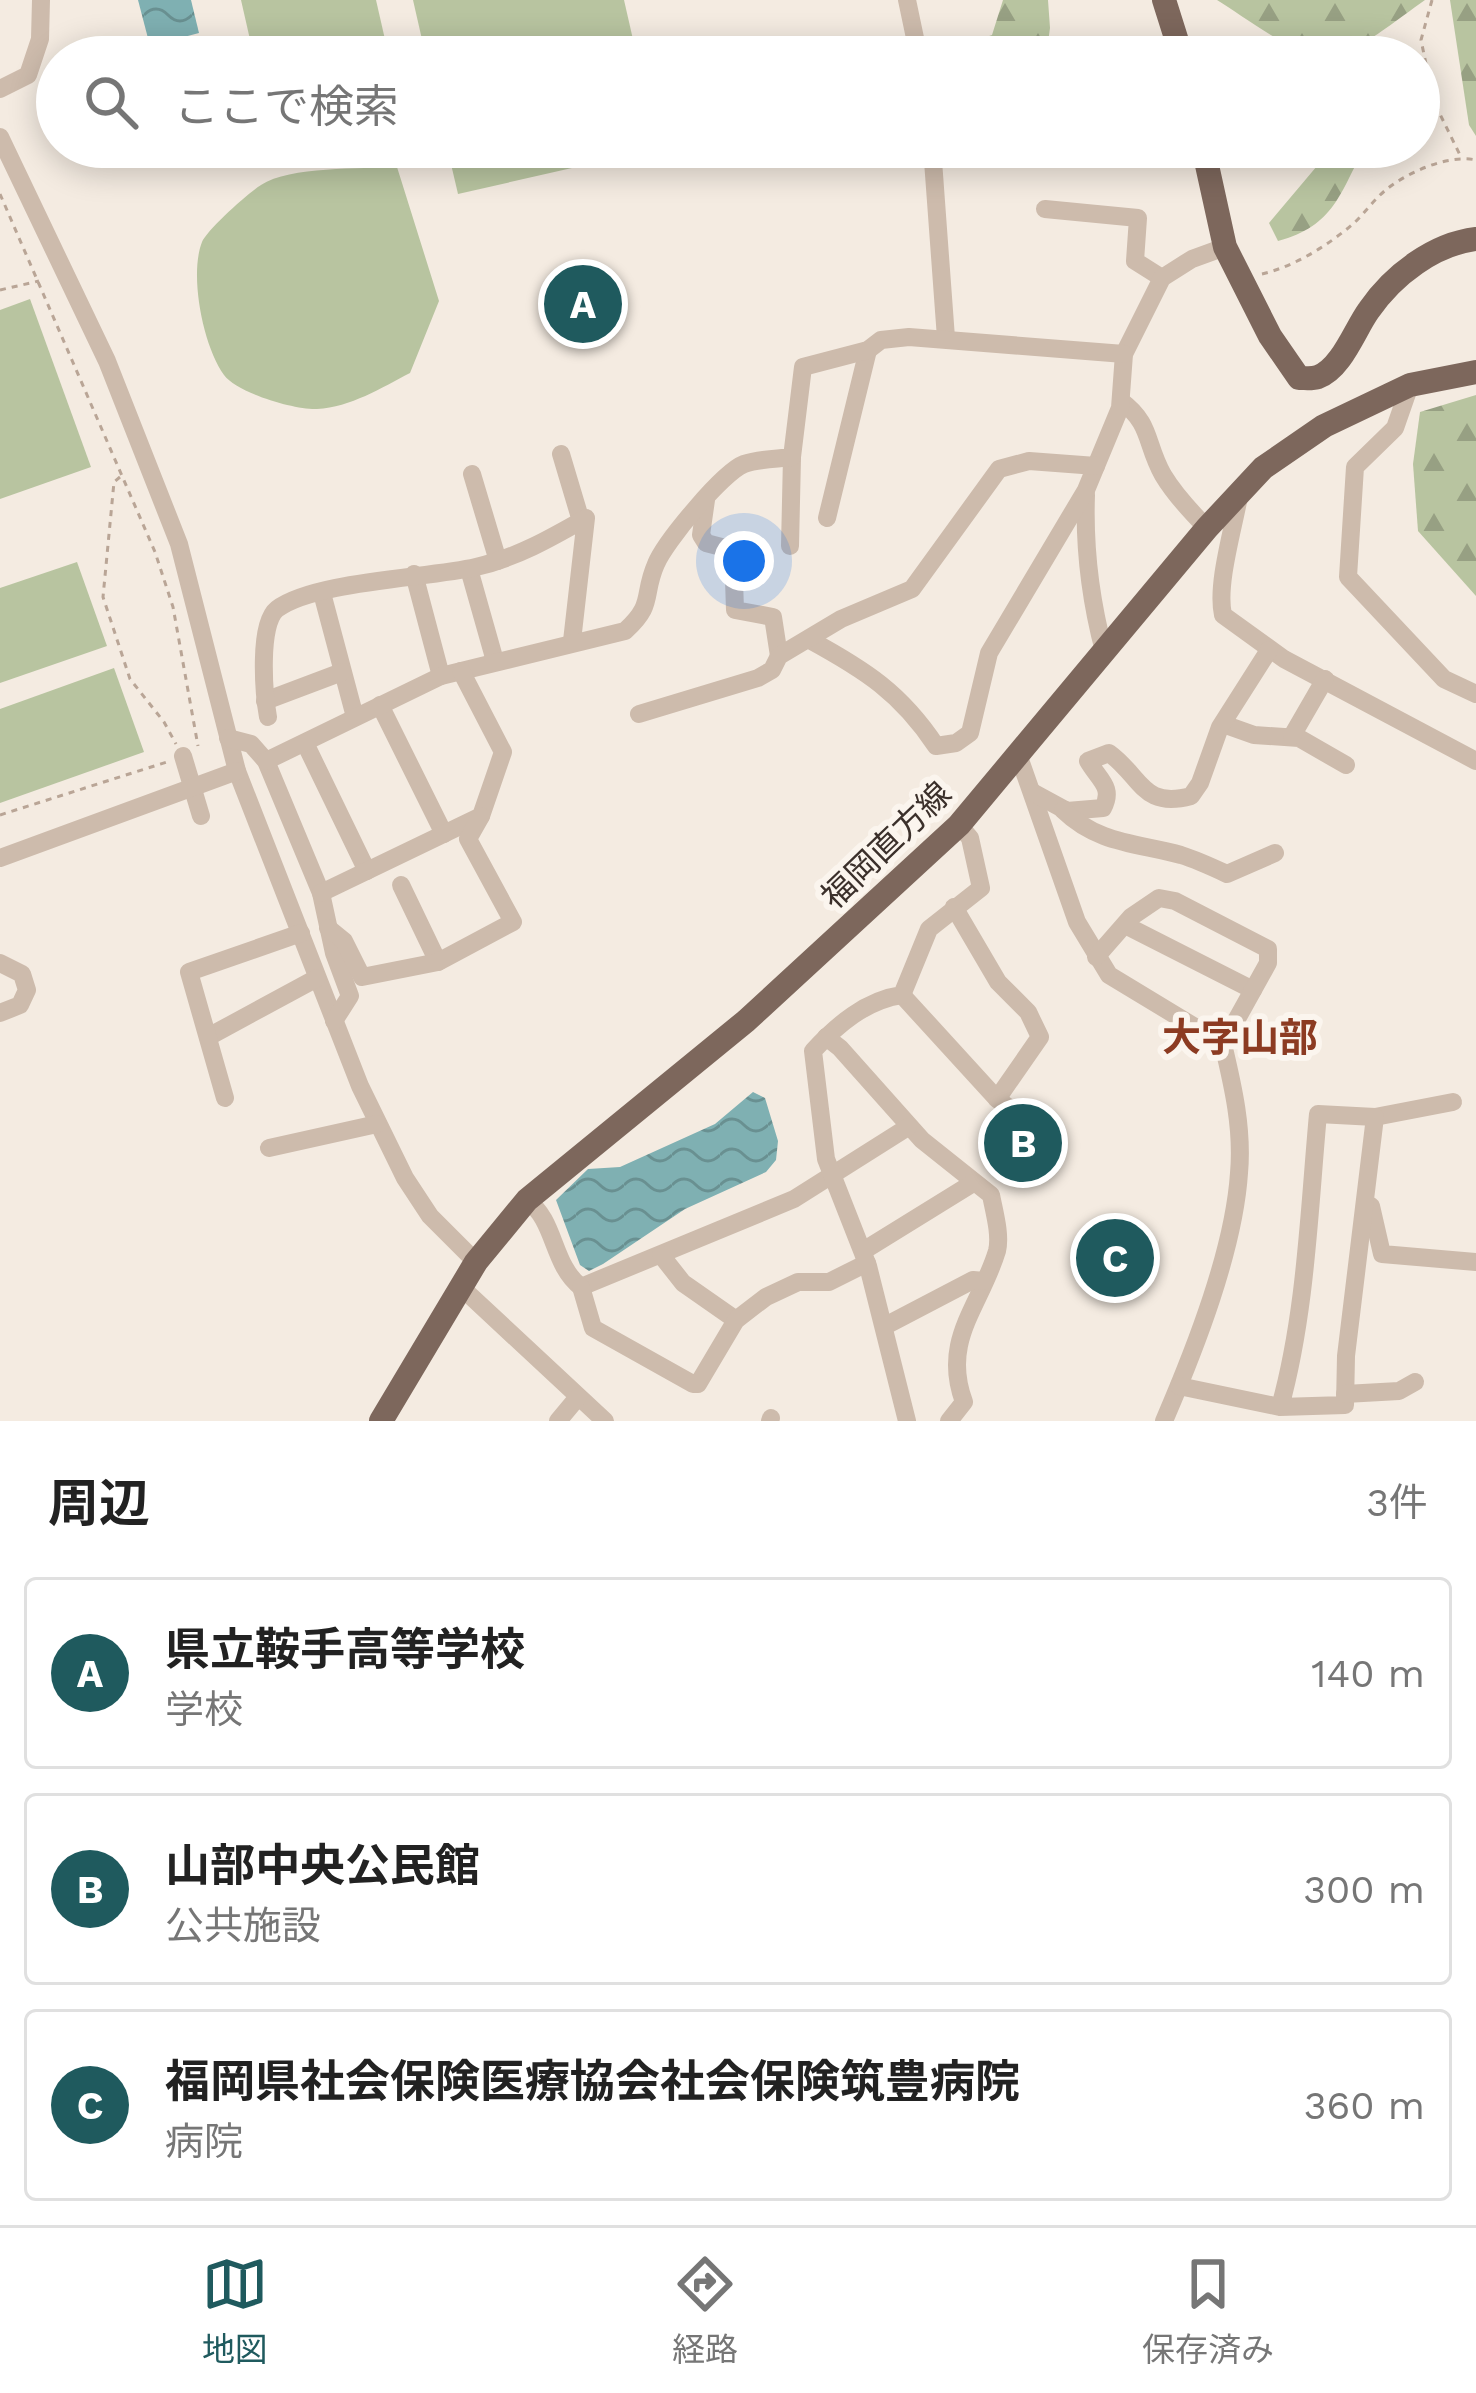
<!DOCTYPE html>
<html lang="ja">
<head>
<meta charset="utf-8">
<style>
  :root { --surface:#fff; --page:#f6f6f6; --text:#222; --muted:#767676; --line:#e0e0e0; --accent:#1f5a5e }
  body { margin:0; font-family:"Work Sans","Noto Sans JP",sans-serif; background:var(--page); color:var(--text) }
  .you { position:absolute; left:744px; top:561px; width:42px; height:42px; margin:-30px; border:9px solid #fff; border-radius:50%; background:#1a73e8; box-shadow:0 0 0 18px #1a73e833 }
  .badge { display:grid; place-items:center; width:78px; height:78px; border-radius:50%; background:var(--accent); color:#fff; font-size:39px; font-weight:700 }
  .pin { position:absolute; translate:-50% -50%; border:6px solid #fff; box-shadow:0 3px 12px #0006 }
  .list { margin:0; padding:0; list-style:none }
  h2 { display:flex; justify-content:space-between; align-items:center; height:156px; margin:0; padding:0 48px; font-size:51px }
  h2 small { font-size:39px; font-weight:400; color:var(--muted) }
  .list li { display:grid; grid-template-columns:78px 1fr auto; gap:36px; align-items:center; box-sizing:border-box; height:192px; margin:0 24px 24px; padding:0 24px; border:3px solid var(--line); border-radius:12px }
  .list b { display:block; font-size:45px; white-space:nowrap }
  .list p { margin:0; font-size:39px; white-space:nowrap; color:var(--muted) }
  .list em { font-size:39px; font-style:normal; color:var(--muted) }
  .icon { flex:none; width:66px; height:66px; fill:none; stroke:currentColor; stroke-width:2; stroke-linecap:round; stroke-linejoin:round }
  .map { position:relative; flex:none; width:1476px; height:1421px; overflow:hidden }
  .search { position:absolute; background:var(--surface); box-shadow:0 6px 30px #0003; left:36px; right:36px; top:36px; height:132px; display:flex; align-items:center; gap:30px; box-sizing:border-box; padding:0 42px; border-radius:66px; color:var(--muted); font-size:45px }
  .sheet { height:804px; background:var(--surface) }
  nav { display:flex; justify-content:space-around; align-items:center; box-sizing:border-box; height:168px; border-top:3px solid var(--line); background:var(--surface); font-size:33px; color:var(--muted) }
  nav a { display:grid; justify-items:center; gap:6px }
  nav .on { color:var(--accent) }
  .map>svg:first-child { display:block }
  .forest { fill:url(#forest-firs) }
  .green { fill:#b8c4a0 }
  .water { fill:url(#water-waves) }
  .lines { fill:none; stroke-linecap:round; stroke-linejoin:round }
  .path { stroke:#b9a596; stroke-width:3; stroke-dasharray:6 6; stroke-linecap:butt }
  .minor { stroke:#cdbbac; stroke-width:18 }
  .major { stroke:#7d675c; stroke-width:24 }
  .labels { text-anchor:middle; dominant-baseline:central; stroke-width:12; stroke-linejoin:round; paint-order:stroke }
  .street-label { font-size:33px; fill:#3b302b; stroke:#fbf5ee }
  .quarter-label { font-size:39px; font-weight:bold; fill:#8c3b22; stroke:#fbf5ee }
</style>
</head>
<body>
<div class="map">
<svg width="1476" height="1421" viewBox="0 0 1476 1421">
  <defs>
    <pattern id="forest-firs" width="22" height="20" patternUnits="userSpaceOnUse" patternTransform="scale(3)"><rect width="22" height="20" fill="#b8c4a0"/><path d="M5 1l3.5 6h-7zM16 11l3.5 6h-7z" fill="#97a083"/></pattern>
    <pattern id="water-waves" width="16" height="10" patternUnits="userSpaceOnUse" patternTransform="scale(3)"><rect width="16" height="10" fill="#7fb0b2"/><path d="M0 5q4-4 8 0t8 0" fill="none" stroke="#699091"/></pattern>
  </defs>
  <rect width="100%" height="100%" fill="#f4ebe1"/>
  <!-- forest -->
  <g class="forest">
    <polygon points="1003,0 1048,0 1050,28 1046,57 944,57 946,51 992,35"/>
    <path d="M1217,0h208c-25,17 -69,55 -99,57 -27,2 -84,-42 -109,-57z"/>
    <polygon points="1450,0 1476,0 1476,136 1469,125"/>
    <path d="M1333,147h32c-25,45 -30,79 -87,94l-9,-18z"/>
    <polygon points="1476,395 1476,596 1418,531 1413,464 1420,412"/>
  </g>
  <!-- green -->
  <g class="green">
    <polygon points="241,0 376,0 389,57 254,57"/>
    <polygon points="413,0 624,0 637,57 426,57"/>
    <polygon points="447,147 613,147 616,158 458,194"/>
    <path d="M397,167l42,134 -29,72c-29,15 -59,34 -93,36 -22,1 -80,-16 -93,-34 -21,-29 -35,-100 -22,-133 5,-12 46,-49 59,-57 29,-19 100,-16 136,-18z"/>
    <polygon points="30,299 91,467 0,499 0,310"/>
    <polygon points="77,562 107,646 0,683 0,588"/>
    <polygon points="114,668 144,752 0,803 0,709"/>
  </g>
  <!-- water -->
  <g class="water">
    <polygon points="138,0 191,0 199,33 150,46"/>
    <polygon points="753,1092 765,1098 778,1141 776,1160 766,1172 685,1209 603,1264 589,1271 580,1265 556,1200 588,1169 620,1167 715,1124"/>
  </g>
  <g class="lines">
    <!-- path -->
    <g class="path">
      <polyline points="1432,0 1421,40 1434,102 1461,157"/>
      <polyline points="0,194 155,552 173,607 198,746"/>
      <path d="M1262,274c33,-8 65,-28 91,-50 12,-11 21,-25 34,-35 21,-17 62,-35 89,-29"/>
      <polyline points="0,290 39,281"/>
      <polyline points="120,477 114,482 103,597 130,679 164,722 176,744"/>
      <polyline points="0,815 170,761"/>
    </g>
    <!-- minor -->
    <g class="minor">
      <polyline points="907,0 919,57"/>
      <polyline points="0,89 28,75 40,39 41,0"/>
      <polyline points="0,137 107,361 179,544 237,771 360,1086 405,1178 430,1216 476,1262"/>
      <polyline points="932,147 946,338"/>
      <polyline points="1045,209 1138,218 1135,261 1162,278"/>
      <polyline points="1410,385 1395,428 1355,467 1348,577 1444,679 1476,694"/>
      <path d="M1121,401c31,23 24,42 42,74 12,20 27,36 44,53"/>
      <polyline points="561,454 581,521"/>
      <polyline points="472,474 498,561"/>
      <path d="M1240,491c-6,36 -24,93 -17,124l61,44 192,102"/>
      <path d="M1086,495c-2,55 4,103 18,156"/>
      <polyline points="706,500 701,535 706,543 733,550 735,610 773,617 779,656"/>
      <polyline points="827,518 868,350"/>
      <polyline points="790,546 792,457"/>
      <polyline points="469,569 495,661"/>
      <polyline points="414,574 441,676"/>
      <polyline points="322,593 355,717"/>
      <path d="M810,640c55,30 91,53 126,106l20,-3 14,-10 19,-80 97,-163 34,-82 4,-54 38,-76 30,-19 33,-12"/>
      <polyline points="265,701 342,672"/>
      <polyline points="380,705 444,834"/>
      <polyline points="639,714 758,678 772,670 779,656 841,619 912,589 999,469 1029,461 1096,466"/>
      <path d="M268,717c-4,-22 -10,-93 9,-108 37,-28 152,-31 199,-42 40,-9 75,-29 110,-49l-14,123"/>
      <polyline points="1223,724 1254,735 1299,738 1346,765"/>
      <polyline points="1292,736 1325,679"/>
      <polyline points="228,738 251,744 266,761 321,893 334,953 350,996 334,1021"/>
      <polyline points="305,743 367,871"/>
      <polyline points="183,756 201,816"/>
      <path d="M1019,757l58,165 32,53 114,69c10,42 20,85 16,129 -5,77 -44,176 -75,248"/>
      <path d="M266,761l175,-85 184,-45c30,-27 17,-35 31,-67 9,-22 67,-92 88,-100 14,-5 33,-5 48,-7l11,-90 65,-17 13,-10 28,-3 215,17"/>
      <path d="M1032,792l35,19 36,-3c11,-21 -4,-28 -15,-47l21,-8c33,24 33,56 82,43l9,-13 20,-56 49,-77"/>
      <path d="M1063,810c35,34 74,33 118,45 16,5 31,12 46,19l48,-21"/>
      <polyline points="0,858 237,771"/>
      <polyline points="401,885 438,962"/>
      <polyline points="321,893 481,816 503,752 461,671"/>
      <polyline points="1125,925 1253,990"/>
      <polyline points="328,928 344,941 362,977 438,962 513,922 468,839 481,816"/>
      <polyline points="1096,957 1131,917 1159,898 1175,901 1268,949 1268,963 1223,1044"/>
      <polyline points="0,963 22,974 27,990 20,1005 0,1013"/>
      <polyline points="902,995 997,1099 1040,1037 1028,1012 998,982 954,907"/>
      <polyline points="208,1037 317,978"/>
      <path d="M826,1037l14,11 82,92 69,55c3,16 10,40 6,56 -17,56 -56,89 -33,151l-15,19"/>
      <polyline points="225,1098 189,972 301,933"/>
      <polyline points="997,1099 1023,1118"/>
      <polyline points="1375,1117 1453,1102"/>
      <polyline points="269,1148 377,1124"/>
      <path d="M527,1200c29,21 25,65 54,87l213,-88 114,-72"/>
      <polyline points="1371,1206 1382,1254 1476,1262"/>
      <polyline points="863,1251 973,1183"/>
      <polyline points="661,1255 683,1283 736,1320"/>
      <polyline points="461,1287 605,1421"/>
      <polyline points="581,1287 593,1328 693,1384 698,1384 736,1320 766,1297 798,1282 829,1282 867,1263"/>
      <polyline points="885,1326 973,1280 984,1281"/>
      <path d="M1179,1386l101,21 65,-2 1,-49 29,-239 -57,-3c-9,97 -12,199 -38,293"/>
      <polyline points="1345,1394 1399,1391 1415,1382"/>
      <polyline points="558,1421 578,1397"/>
      <polyline points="770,1421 771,1418"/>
      <path d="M907,1421l-39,-155 -42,-107 -13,-108c24,-26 53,-51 89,-56l27,-66 52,-41 -11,-50 -11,-13"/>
    </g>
    <!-- major -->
    <g class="major">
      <polyline points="1164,0 1182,57"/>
      <path d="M1203,147l22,100 45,89 29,42c7,0 13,1 19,-1 24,-9 37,-48 51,-67 24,-35 65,-66 107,-71"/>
      <polyline points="381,1421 476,1262 527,1200 746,1021 959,825 1207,528 1263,468 1324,426 1410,385 1476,372"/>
    </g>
  </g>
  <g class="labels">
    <!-- street labels -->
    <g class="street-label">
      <text transform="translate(886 845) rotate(-44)">福岡直方線</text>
    </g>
    <!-- quarter labels -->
    <g class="quarter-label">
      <text x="1240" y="1037">大字山部</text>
    </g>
  </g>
</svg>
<div class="you"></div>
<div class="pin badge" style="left:583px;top:304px">A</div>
<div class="pin badge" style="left:1023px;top:1143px">B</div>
<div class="pin badge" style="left:1115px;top:1258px">C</div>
<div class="search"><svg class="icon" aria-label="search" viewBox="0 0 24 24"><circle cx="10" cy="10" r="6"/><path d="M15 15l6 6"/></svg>ここで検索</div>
</div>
<section class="sheet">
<h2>周辺<small>3件</small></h2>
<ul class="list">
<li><span class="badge">A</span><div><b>県立鞍手高等学校</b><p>学校</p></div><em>140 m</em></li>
<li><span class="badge">B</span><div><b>山部中央公民館</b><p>公共施設</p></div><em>300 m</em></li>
<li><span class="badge">C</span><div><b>福岡県社会保険医療協会社会保険筑豊病院</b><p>病院</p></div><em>360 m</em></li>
</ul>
</section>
<nav>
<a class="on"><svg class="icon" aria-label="map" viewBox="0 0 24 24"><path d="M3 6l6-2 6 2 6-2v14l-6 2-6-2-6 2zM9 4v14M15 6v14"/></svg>地図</a>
<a><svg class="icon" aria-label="directions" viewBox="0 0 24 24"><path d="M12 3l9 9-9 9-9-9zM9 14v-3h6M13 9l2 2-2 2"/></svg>経路</a>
<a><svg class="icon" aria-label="saved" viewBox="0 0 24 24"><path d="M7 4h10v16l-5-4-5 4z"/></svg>保存済み</a>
</nav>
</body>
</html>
